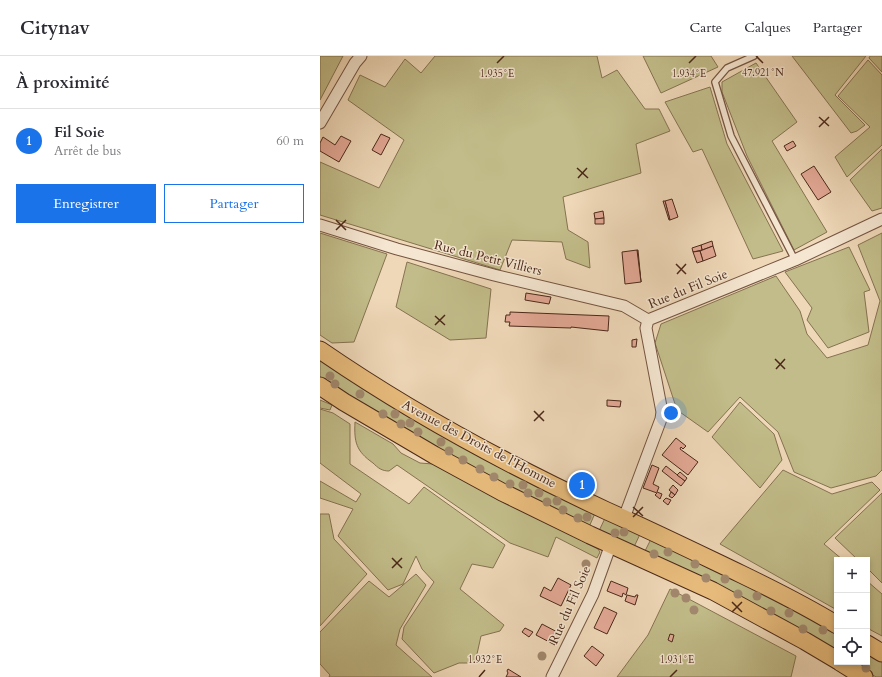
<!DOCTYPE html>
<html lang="fr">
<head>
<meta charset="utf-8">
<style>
  :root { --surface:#fff; --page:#f2f2f3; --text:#2b2b33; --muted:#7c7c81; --line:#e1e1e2; --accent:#1a73e8 }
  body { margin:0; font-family:Cardo,serif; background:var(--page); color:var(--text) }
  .controls { position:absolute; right:12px; bottom:12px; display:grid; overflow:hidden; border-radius:0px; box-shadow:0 2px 6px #0003 }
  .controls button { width:36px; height:36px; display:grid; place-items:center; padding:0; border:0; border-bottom:1px solid var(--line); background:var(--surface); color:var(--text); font:20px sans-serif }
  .you { position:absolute; left:351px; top:357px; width:14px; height:14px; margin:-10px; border:3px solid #fff; border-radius:50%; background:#1a73e8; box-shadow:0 0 0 6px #1a73e833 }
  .badge { display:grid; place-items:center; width:26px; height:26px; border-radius:50%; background:var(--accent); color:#fff; font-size:13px; font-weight:700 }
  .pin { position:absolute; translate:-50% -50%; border:2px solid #fff; box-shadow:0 1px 4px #0006 }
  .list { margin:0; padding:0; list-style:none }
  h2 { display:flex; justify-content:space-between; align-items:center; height:52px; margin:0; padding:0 16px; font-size:17px }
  h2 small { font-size:13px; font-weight:400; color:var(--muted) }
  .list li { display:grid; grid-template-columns:26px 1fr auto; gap:12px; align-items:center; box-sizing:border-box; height:64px; padding:0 16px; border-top:1px solid var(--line) }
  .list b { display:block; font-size:15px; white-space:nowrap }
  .list p { margin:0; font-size:13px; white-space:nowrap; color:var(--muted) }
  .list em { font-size:13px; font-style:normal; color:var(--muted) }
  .actions { display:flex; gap:8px; padding:12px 16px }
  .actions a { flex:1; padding:9px 0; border:1px solid var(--accent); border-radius:0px; text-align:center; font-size:14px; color:var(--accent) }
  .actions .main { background:var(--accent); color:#fff }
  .icon { flex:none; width:22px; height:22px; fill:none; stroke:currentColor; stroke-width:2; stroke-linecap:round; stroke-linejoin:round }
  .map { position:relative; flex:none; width:562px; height:621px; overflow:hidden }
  header { display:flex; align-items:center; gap:24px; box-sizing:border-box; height:56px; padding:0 20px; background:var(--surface); border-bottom:1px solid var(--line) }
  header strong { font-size:19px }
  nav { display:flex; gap:22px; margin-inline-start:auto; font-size:14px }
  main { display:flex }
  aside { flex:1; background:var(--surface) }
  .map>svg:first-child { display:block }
  .green { fill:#c1bc89; stroke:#867251 }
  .building { fill:#e3a895; stroke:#4b2819 }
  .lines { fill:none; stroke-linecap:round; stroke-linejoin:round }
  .service-casing { stroke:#745441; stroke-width:8 }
  .minor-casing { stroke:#745441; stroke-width:13 }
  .primary-casing { stroke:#4b2819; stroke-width:19 }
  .service { stroke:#f5e6d1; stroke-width:5.5 }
  .minor { stroke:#f5e6d1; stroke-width:11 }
  .primary { stroke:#e8bc7c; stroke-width:17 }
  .tree { fill:#a2886d }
  .ticks { fill:none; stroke:#4b2819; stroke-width:1.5 }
  .labels { text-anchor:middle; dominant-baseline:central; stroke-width:3; stroke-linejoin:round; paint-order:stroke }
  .street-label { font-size:13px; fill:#4b2819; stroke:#f5e6d1 }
  .ticks-label { font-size:10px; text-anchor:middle; fill:#4b2819; stroke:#f5e6d1; stroke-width:3; stroke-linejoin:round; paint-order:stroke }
</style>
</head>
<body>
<header>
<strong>Citynav</strong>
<nav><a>Carte</a><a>Calques</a><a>Partager</a></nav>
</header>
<main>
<aside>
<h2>À proximité<small></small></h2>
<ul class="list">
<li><span class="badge">1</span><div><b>Fil Soie</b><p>Arrêt de bus</p></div><em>60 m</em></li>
</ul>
<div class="actions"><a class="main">Enregistrer</a><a>Partager</a></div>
</aside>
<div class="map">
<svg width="562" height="621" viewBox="0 0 562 621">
  <rect width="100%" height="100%" fill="#efd8b8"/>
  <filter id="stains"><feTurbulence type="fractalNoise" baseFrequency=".005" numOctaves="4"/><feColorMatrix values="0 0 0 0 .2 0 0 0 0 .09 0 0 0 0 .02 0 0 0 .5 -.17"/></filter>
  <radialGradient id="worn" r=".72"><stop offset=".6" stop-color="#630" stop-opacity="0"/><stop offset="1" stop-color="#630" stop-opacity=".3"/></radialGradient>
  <!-- green -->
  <g class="green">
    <polygon points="0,0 23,0 0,44"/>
    <polygon points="115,0 277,0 282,22 297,14 325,53 339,53 350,75 316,88 321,117 243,141 248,174 268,186 270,212 246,203 242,186 192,184 180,214 0,159 0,106 59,132 84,84 28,44 40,19 65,31 85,3 101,17"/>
    <polygon points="323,0 391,0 398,11 341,37"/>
    <polygon points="472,0 546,0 515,39 545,69 537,75 531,77"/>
    <polygon points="550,0 562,0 562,16 549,2"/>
    <polygon points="548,4 562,19 562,89 527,121 515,101 550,71 518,40"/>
    <polygon points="436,7 477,66 452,85 507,176 474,194 427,100 402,36 402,26"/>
    <polygon points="390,31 407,88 463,195 433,203 382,93 373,96 345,46"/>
    <polygon points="562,93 562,152 552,155 530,124"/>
    <polygon points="0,177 67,198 34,286 12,287 0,279"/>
    <polygon points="562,177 562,414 556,420 511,432 474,416 458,376 420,341 388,376 357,354 335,287 341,268 456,220 480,255 487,278 507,302 548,289 560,245 538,189"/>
    <polygon points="529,191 550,234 544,236 549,276 508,292 487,264 492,252 465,216"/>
    <polygon points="87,206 171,233 166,282 130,284 76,251"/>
    <polygon points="0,301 276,455 269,471 115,393 33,344 0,322"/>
    <polygon points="0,344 12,349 10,354 0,352"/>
    <polygon points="420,346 454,378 462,404 440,432 392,381"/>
    <polygon points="0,353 13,357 30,368 30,408 89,448 104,431 185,489 173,512 152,508 140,533 184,569 180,575 161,580 155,607 139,607 114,617 82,583 84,571 114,526 102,513 96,500 83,528 68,534 18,480 33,453 0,442 0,425 36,446 41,438 0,407"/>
    <path d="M35,366l38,22 8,9 19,10 13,1 165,85 2,3 -3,6 -41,-21 -8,20 -38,-14 -113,-78 -8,6c-7,0 -11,-3 -16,-8 -17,-12 -19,-21 -18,-41z"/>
    <polygon points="463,414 512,438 552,426 560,434 504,488 523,504 517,504 517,554 400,488"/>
    <polygon points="562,437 562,527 547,512 547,504 538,504 515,482"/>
    <polygon points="0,458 9,458 14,483 47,518 0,570"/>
    <polygon points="286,460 321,476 314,491 279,475"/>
    <polygon points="332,481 457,542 517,578 517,596 325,495"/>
    <polygon points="96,518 106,529 80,573 76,589 112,621 9,621 10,619 0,608 0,576 49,525 69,541"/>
    <polygon points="547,525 562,538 562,580 547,572"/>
    <polygon points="350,533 476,600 471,621 297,621 328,579"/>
    <polygon points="547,596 562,605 562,621 556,621 532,606 547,606"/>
  </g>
  <!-- building -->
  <g class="building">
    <polygon points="61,78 70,82 61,99 52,94"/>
    <polygon points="21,80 31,85 19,106 0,95 0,87 3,81 15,89"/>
    <polygon points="473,85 476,90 467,95 464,90"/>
    <polygon points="494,110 511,136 498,144 481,118"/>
    <polygon points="352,143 358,161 350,164 345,145"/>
    <polygon points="343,145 345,145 350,164 349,164"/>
    <polygon points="283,155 284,162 275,163 274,157"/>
    <polygon points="284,162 284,168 275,168 275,163"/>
    <polygon points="392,185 393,190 382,194 381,189"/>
    <polygon points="381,189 382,194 373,196 372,192"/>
    <polygon points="393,190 396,200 383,205 380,195"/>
    <polygon points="317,194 318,194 321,226"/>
    <polygon points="317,194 321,226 305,228 302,196"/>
    <polygon points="380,195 383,205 377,207 373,196"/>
    <polygon points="206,237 231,241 229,248 205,244"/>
    <polygon points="190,256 289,260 288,275 251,271 251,272 189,270 190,266 185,266 186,259 190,259"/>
    <polygon points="317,283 316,291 312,291 312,284"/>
    <polygon points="287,344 301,345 300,351 287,350"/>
    <polygon points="356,382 366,390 363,393 361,391 360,393 378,406 368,419 342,399"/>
    <polygon points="332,409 339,412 333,428 339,431 337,436 342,438 340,443 335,439 337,437 323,432"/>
    <polygon points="346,410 365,425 361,430 342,415"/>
    <polygon points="360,416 367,422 365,425 357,419"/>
    <polygon points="353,429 358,434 355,439 349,434"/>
    <polygon points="351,436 355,439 352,442 349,440"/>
    <polygon points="346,442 351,444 348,449 343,445"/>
    <polygon points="238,522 251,529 241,550 220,540 224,531 231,535"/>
    <polygon points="291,525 308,532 306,539 303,537 302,541 287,535"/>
    <polygon points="307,539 315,541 316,539 318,539 315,549 305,545"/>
    <polygon points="284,551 297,557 287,578 274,572"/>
    <polygon points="222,568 241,578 235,589 216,579"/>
    <polygon points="205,572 213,576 209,581 202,576"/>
    <polygon points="350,578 354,579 352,586 348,584"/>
    <polygon points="272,590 284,599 276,610 264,600"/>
    <polygon points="188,613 201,621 186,621 188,617 187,615"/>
  </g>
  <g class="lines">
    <defs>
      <polyline id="service" points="434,0 407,12 395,26 411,80 475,204"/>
      <g id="minor">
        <polyline points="0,67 35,7 41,0"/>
        <polyline points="0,169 77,193 174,219 304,250 328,264"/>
        <polyline points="304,462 341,363 342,356 326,272 328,264 475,204 562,163"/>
        <polyline points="232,621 273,538 291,488"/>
      </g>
      <g id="primary">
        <path d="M0,294c90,62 188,115 287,161 45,20 90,42 134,63 33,16 65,32 96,51"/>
        <polyline points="0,330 24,346 114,399 182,436 270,479 393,535 485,585 517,604"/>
        <polyline points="547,588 562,597"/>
        <polyline points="520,606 544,621"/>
      </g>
    </defs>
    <!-- service casing -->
    <use href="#service" class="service-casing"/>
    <!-- minor casing -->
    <use href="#minor" class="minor-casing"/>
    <!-- primary casing -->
    <use href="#primary" class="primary-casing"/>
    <!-- service -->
    <use href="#service" class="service"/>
    <!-- minor -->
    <use href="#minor" class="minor"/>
    <!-- primary -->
    <use href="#primary" class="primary"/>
  </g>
  <!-- trees -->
  <g class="tree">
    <circle cx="10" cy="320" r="4.5"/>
    <circle cx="15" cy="328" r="4.5"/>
    <circle cx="40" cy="338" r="4.5"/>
    <circle cx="63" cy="358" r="4.5"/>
    <circle cx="75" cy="358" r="4.5"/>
    <circle cx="90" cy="367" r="4.5"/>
    <circle cx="81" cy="368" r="4.5"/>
    <circle cx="98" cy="376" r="4.5"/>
    <circle cx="121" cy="386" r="4.5"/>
    <circle cx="129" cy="395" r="4.5"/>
    <circle cx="143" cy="404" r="4.5"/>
    <circle cx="160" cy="413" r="4.5"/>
    <circle cx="174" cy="421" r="4.5"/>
    <circle cx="190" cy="428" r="4.5"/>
    <circle cx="203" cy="429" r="4.5"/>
    <circle cx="208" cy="437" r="4.5"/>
    <circle cx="219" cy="437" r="4.5"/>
    <circle cx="237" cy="445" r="4.5"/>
    <circle cx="227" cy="446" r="4.5"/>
    <circle cx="243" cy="454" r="4.5"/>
    <circle cx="267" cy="461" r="4.5"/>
    <circle cx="258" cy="462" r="4.5"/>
    <circle cx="304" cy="476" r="4.5"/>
    <circle cx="295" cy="477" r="4.5"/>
    <circle cx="348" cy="496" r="4.5"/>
    <circle cx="334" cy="498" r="4.5"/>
    <circle cx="266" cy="508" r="4.5"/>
    <circle cx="375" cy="508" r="4.5"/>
    <circle cx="386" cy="522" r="4.5"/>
    <circle cx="405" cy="523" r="4.5"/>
    <circle cx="355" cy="537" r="4.5"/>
    <circle cx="418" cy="538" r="4.5"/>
    <circle cx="437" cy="540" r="4.5"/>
    <circle cx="366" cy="542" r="4.5"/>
    <circle cx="374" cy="554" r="4.5"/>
    <circle cx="451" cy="555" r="4.5"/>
    <circle cx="469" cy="557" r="4.5"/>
    <circle cx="483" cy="573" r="4.5"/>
    <circle cx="503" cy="574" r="4.5"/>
    <circle cx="222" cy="600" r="4.5"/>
    <circle cx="546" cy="612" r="4.5"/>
  </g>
  <!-- ticks -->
  <path class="ticks" d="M436,0l7,7M177,7l7,-7M369,7l7,-7M499,61l10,9M499,71l10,-10M257,112l11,10M258,122l9,-10M16,164l10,10M16,174l10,-10M356,208l10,10M357,218l9,-10M115,260l10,9M115,269l10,-10M455,303l10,10M456,313l9,-10M214,355l10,10M214,365l10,-10M313,451l10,9M313,461l10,-10M72,502l10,10M72,512l10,-10M412,546l10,10M412,556l10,-10M159,621l6,-7M350,621l7,-7"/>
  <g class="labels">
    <!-- street labels -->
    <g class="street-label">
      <text transform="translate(168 202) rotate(14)">Rue du Petit Villiers</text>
      <text transform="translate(368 233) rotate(-22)">Rue du Fil Soie</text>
      <text transform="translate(159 388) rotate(28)">Avenue des Droits de l'Homme</text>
      <text transform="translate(250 549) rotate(-66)">Rue du Fil Soie</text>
    </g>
  </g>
  <g class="ticks-label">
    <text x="443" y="20">47.921°N</text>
    <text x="177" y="21">1.935°E</text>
    <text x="369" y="21">1.934°E</text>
    <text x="165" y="607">1.932°E</text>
    <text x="357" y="607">1.931°E</text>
  </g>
  <rect width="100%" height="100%" filter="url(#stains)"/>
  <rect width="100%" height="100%" fill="url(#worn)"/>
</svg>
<div class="controls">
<button>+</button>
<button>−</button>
<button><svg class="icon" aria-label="locate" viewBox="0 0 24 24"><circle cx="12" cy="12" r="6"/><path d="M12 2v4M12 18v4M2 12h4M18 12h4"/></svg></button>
</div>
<div class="you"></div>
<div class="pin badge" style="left:262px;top:429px">1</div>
</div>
</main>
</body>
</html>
